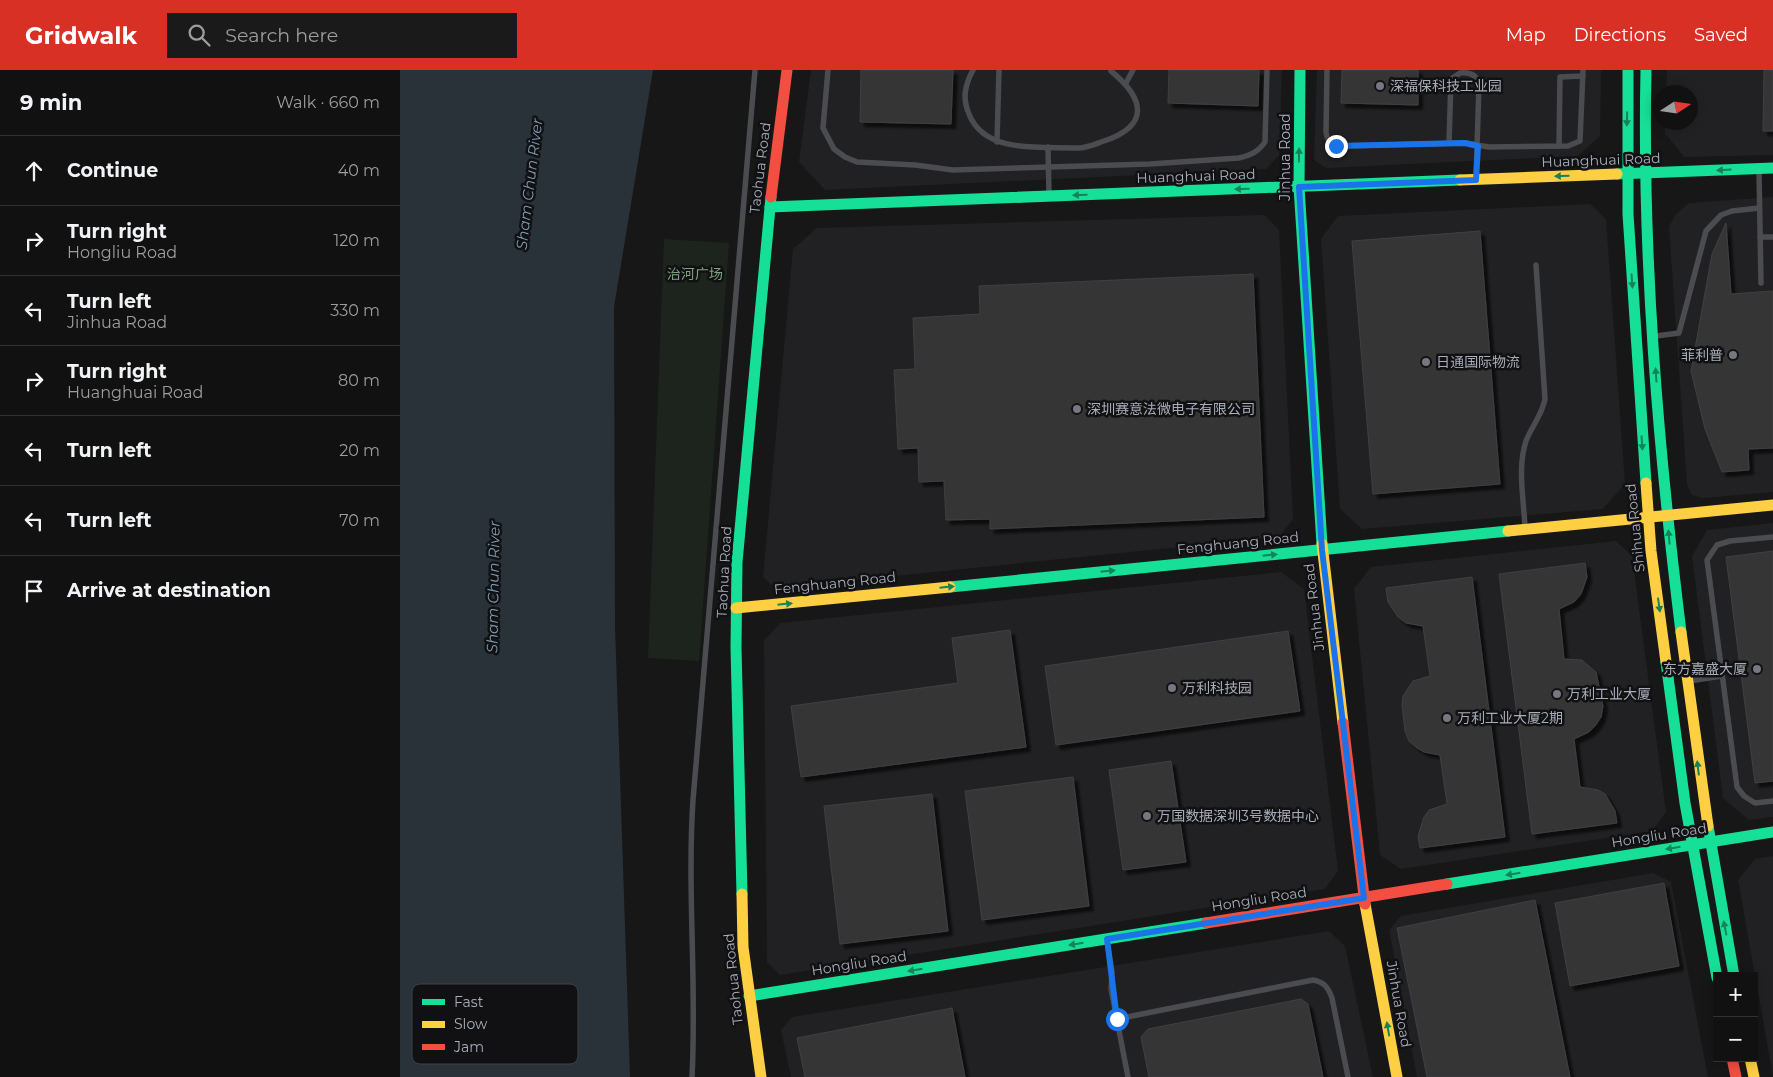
<!DOCTYPE html>
<html lang="en">
<head>
<meta charset="utf-8">
<style>
  :root { --surface:#111; --page:#1a1a1a; --text:#f1f3f6; --muted:#9c9d9f; --line:#303131; --accent:#d93025 }
  body { margin:0; font-family:Montserrat,"Noto Sans SC",sans-serif; background:var(--page); color:var(--text) }
  .controls { position:absolute; right:15px; bottom:15px; display:grid; overflow:hidden; border-radius:0px; box-shadow:0 2px 12px #0003 }
  .controls button { width:45px; height:45px; display:grid; place-items:center; padding:0; border:0; border-bottom:1px solid var(--line); background:var(--surface); color:var(--text); font:25px sans-serif }
  .compass { position:absolute; left:1253px; top:15px; width:45px; height:45px; border-radius:50%; background:var(--surface); box-shadow:0 2px 12px #0003; rotate:78deg }
  .stop { position:absolute; width:15px; height:15px; margin:-11px; border:4px solid #1a73e8; border-radius:50%; background:#fff }
  .stop.end { background:#1a73e8; border-color:#fff; box-shadow:0 1px 5px #0008 }
  .list { margin:0; padding:0; list-style:none }
  h2 { display:flex; justify-content:space-between; align-items:center; height:65px; margin:0; padding:0 20px; font-size:21px }
  h2 small { font-size:16px; font-weight:400; color:var(--muted) }
  .list li { display:grid; grid-template-columns:32px 1fr auto; gap:15px; align-items:center; box-sizing:border-box; height:70px; padding:0 20px; border-top:1px solid var(--line) }
  .list b { display:block; font-size:19px; white-space:nowrap }
  .list p { margin:0; font-size:16px; white-space:nowrap; color:var(--muted) }
  .list em { font-size:16px; font-style:normal; color:var(--muted) }
  .icon { flex:none; width:28px; height:28px; fill:none; stroke:currentColor; stroke-width:2; stroke-linecap:round; stroke-linejoin:round }
  .map { position:relative; flex:none; width:1373px; height:1007px; overflow:hidden }
  header { display:flex; align-items:center; gap:30px; box-sizing:border-box; height:70px; padding:0 25px; background:var(--accent); color:#fff }
  header strong { font-size:24px }
  nav { display:flex; gap:28px; margin-inline-start:auto; font-size:18px }
  .search { width:350px; height:45px; background:var(--page); display:flex; align-items:center; gap:12px; box-sizing:border-box; padding:0 18px; border-radius:0px; color:var(--muted); font-size:19px }
  main { display:flex }
  aside { flex:1; background:var(--surface) }
  .map>svg:first-child { display:block }
  .built { fill:#212123 }
  .green { fill:#1d241e }
  .water { fill:#2a3239 }
  .building { fill:#353536; stroke:#3f4043; filter:url(#shadow) }
  .lines { fill:none; stroke-linecap:round; stroke-linejoin:round }
  .lane { stroke:#4b4c50; stroke-width:5.5 }
  .fast { stroke:#16e098; stroke-width:11 }
  .slow { stroke:#ffcf43; stroke-width:11 }
  .jam { stroke:#f24e42; stroke-width:11 }
  .oneway { fill:#14835c }
  .route { stroke:#1a73e8; stroke-width:6 }
  .poi-dot { fill:#757880; stroke:#111113; stroke-width:2 }
  .labels { text-anchor:middle; dominant-baseline:central; stroke-width:5; stroke-linejoin:round; paint-order:stroke }
  .poi-label { font-size:14px; fill:#a8adb8; stroke:#111113; text-anchor:start }
  .street-label { font-size:14px; fill:#a8adb8; stroke:#111113 }
  .park-label { font-size:14px; fill:#7fa381; stroke:#111113 }
  .water-label { font-size:15px; font-style:italic; fill:#7f9bb3; stroke:#111113 }
  .key { fill:#111113; stroke:#3e4045; stroke-width:1 }
  .key-label { font-size:14px; fill:#a8adb8 }
</style>
</head>
<body>
<header>
<strong>Gridwalk</strong>
<div class="search"><svg class="icon" aria-label="search" viewBox="0 0 24 24"><circle cx="10" cy="10" r="6"/><path d="M15 15l6 6"/></svg>Search here</div>
<nav><a>Map</a><a>Directions</a><a>Saved</a></nav>
</header>
<main>
<aside>
<h2>9 min<small>Walk · 660 m</small></h2>
<ul class="list">
<li><svg class="icon" aria-label="ahead" viewBox="0 0 24 24"><path d="M12 20V5M6 11l6-6 6 6"/></svg><div><b>Continue</b></div><em>40 m</em></li>
<li><svg class="icon" aria-label="right" viewBox="0 0 24 24"><path d="M7 20v-9h11M14 6l5 5-5 5"/></svg><div><b>Turn right</b><p>Hongliu Road</p></div><em>120 m</em></li>
<li><svg class="icon" aria-label="left" viewBox="0 0 24 24"><path d="M17 20v-9H6M10 6l-5 5 5 5"/></svg><div><b>Turn left</b><p>Jinhua Road</p></div><em>330 m</em></li>
<li><svg class="icon" aria-label="right" viewBox="0 0 24 24"><path d="M7 20v-9h11M14 6l5 5-5 5"/></svg><div><b>Turn right</b><p>Huanghuai Road</p></div><em>80 m</em></li>
<li><svg class="icon" aria-label="left" viewBox="0 0 24 24"><path d="M17 20v-9H6M10 6l-5 5 5 5"/></svg><div><b>Turn left</b></div><em>20 m</em></li>
<li><svg class="icon" aria-label="left" viewBox="0 0 24 24"><path d="M17 20v-9H6M10 6l-5 5 5 5"/></svg><div><b>Turn left</b></div><em>70 m</em></li>
<li><svg class="icon" aria-label="arrive" viewBox="0 0 24 24"><path d="M6 21V4h12l-3 4 3 4H6"/></svg><div><b>Arrive at destination</b></div></li>
</ul>
</aside>
<div class="map">
<svg width="1373" height="1007" viewBox="0 0 1373 1007">
  <defs>
    <filter id="shadow"><feDropShadow dx="4.5" dy="4.5" stdDeviation="1" flood-color="#0009"/></filter>
  </defs>
  <rect width="100%" height="100%" fill="#171717"/>
  <!-- built -->
  <g class="built">
    <polygon points="411,0 882,0 879,85 866,99 425,120 399,92"/>
    <polygon points="917,0 1201,0 1200,66 1178,86 926,98 915,91 914,87"/>
    <polygon points="1267,0 1373,0 1373,85 1284,87 1265,63 1265,53 1290,52 1290,22 1266,22"/>
    <polygon points="1373,127 1373,422 1303,428 1292,425 1287,414 1269,157 1275,145 1289,133"/>
    <polygon points="1190,134 1206,149 1225,414 1203,439 962,459 940,439 921,169 938,146"/>
    <polygon points="864,145 879,160 893,449 879,467 375,518 363,507 393,179 417,158"/>
    <polygon points="1373,453 1373,747 1349,750 1323,728 1292,486 1307,460"/>
    <polygon points="1216,471 1232,486 1266,742 1252,761 1001,799 980,785 954,519 971,497"/>
    <polygon points="881,502 904,519 938,801 925,819 380,905 367,892 364,571 380,553"/>
    <polygon points="1373,786 1373,1006 1338,810 1355,789"/>
    <polygon points="1253,803 1271,812 1308,1007 1017,1007 989,860 1001,846"/>
    <polygon points="929,861 945,876 973,1007 391,1007 381,960 392,947"/>
  </g>
  <!-- green -->
  <polygon class="green" points="264,169 329,173 299,591 248,588"/>
  <!-- water -->
  <polygon class="water" points="0,0 253,0 214,237 215,556 230,1007 0,1007"/>
  <!-- building -->
  <g class="building">
    <polygon points="461,0 553,0 551,54 460,52"/>
    <polygon points="769,0 859,0 858,36 768,33"/>
    <polygon points="942,0 1018,0 1018,35 941,33"/>
    <polygon points="1364,0 1373,0 1373,61 1363,61"/>
    <polygon points="1326,153 1331,224 1373,221 1373,378 1348,379 1349,400 1322,402 1305,359 1291,301 1312,184"/>
    <polygon points="1080,161 1100,414 973,424 952,171"/>
    <polygon points="853,204 864,447 590,459 590,449 546,450 544,411 519,412 518,378 498,379 494,300 515,299 513,248 580,244 579,216"/>
    <polygon points="1373,481 1373,711 1355,713 1326,487"/>
    <polygon points="1185,493 1187,507 1181,524 1174,532 1159,539 1164,589 1182,590 1196,602 1203,636 1201,647 1195,656 1189,662 1174,669 1180,717 1198,720 1205,724 1215,741 1217,753 1132,764 1099,504"/>
    <polygon points="1072,507 1105,767 1020,778 1018,766 1024,747 1029,740 1047,734 1040,685 1024,682 1017,678 1009,671 1005,661 1002,635 1003,626 1013,611 1030,606 1023,556 1006,553 998,547 988,532 986,518"/>
    <polygon points="610,560 626,677 401,707 391,636 558,613 552,568"/>
    <polygon points="888,561 900,641 656,675 645,596"/>
    <polygon points="771,691 786,792 723,800 709,700"/>
    <polygon points="673,707 689,836 582,850 565,721"/>
    <polygon points="532,724 548,861 440,874 424,736"/>
    <polygon points="1264,813 1279,896 1170,916 1155,833"/>
    <polygon points="1135,830 1170,1007 1027,1007 997,858"/>
    <polygon points="901,929 908,934 923,1007 749,1007 741,967 748,959"/>
    <polygon points="552,938 565,1007 405,1007 397,968"/>
  </g>
  <g class="lines">
    <!-- lane -->
    <g class="lane">
      <path d="M428,0l-5,58 11,21 11,8 12,5 58,3 38,5 197,-6 89,-6c12,-3 19,-6 26,-16l2,-72"/>
      <path d="M573,0c-8,15 -11,28 -4,44 16,41 73,32 109,34 10,0 17,-4 26,-7 47,-16 40,-43 7,-70"/>
      <path d="M927,0l-1,62c1,8 5,14 14,14l125,-3 24,4 79,-1 12,-5 3,-71"/>
      <polyline points="726,13 733,0"/>
      <polyline points="597,72 599,0"/>
      <path d="M1049,73l2,-64 9,-6c9,-1 17,1 19,12l-3,93"/>
      <polyline points="1159,76 1160,7 1183,6"/>
      <polyline points="648,77 649,125"/>
      <polyline points="1359,101 1361,213"/>
      <polyline points="1360,167 1373,167"/>
      <polyline points="1256,266 1279,263 1306,161 1321,145 1332,141 1359,138"/>
      <path d="M1125,458c-1,-28 -8,-60 1,-87 6,-15 16,-26 19,-42l-9,-134"/>
      <polyline points="1373,467 1330,471 1317,475 1307,490 1337,717 1344,726 1355,733 1373,731"/>
      <polyline points="1289,611 1322,606"/>
      <polyline points="707,871 712,902 711,919 728,1007"/>
      <path d="M717,949l196,-39c11,2 15,7 19,18l16,79"/>
      <path d="M292,1007c5,-93 -5,-185 1,-277l62,-730"/>
    </g>
    <!-- fast -->
    <g class="fast">
      <polyline points="900,0 899,117 922,474"/>
      <polyline points="1228,0 1228,144 1246,413"/>
      <path d="M1246,0c-4,187 12,376 35,562"/>
      <polyline points="1217,104 1373,98"/>
      <polyline points="370,137 1060,110"/>
      <polyline points="550,517 1108,461"/>
      <polyline points="1266,592 1285,733 1317,908"/>
      <polyline points="1308,756 1334,906"/>
      <polyline points="1047,814 1373,762"/>
      <polyline points="342,824 336,577 337,492 371,127"/>
      <polyline points="349,926 806,853"/>
    </g>
    <!-- slow -->
    <g class="slow">
      <polyline points="1060,110 1217,104"/>
      <polyline points="1246,413 1251,481 1266,592"/>
      <polyline points="1108,461 1373,435"/>
      <polyline points="922,474 943,653"/>
      <polyline points="336,538 550,517"/>
      <polyline points="1281,562 1308,756"/>
      <polyline points="342,824 343,877 361,1007"/>
      <polyline points="965,834 997,1007"/>
      <polyline points="1350,988 1354,1007"/>
    </g>
    <!-- jam -->
    <g class="jam">
      <polyline points="371,127 387,0"/>
      <polyline points="943,653 965,834"/>
      <polyline points="806,853 1047,814"/>
      <polyline points="1332,988 1336,1007"/>
    </g>
  </g>
  <!-- one-way arrows -->
  <defs><path id="oneway-solid" d="M-6-.8H1V-3.2L6.5 0L1 3.2V.8H-6Z" transform="scale(1.25)"/></defs>
  <g class="oneway">
    <use href="#oneway-solid" transform="translate(1227 49) rotate(91)"/>
    <use href="#oneway-solid" transform="translate(899 85) rotate(-89)"/>
    <use href="#oneway-solid" transform="translate(1324 100) rotate(177)"/>
    <use href="#oneway-solid" transform="translate(1162 106) rotate(178)"/>
    <use href="#oneway-solid" transform="translate(842 119) rotate(178)"/>
    <use href="#oneway-solid" transform="translate(680 125) rotate(178)"/>
    <use href="#oneway-solid" transform="translate(1232 211) rotate(86)"/>
    <use href="#oneway-solid" transform="translate(1256 305) rotate(-94)"/>
    <use href="#oneway-solid" transform="translate(1242 373) rotate(86)"/>
    <use href="#oneway-solid" transform="translate(1269 467) rotate(-95)"/>
    <use href="#oneway-solid" transform="translate(870 485) rotate(-6)"/>
    <use href="#oneway-solid" transform="translate(708 501) rotate(-6)"/>
    <use href="#oneway-solid" transform="translate(547 517) rotate(-6)"/>
    <use href="#oneway-solid" transform="translate(385 534) rotate(-6)"/>
    <use href="#oneway-solid" transform="translate(1259 535) rotate(82)"/>
    <use href="#oneway-solid" transform="translate(1298 698) rotate(-97)"/>
    <use href="#oneway-solid" transform="translate(1273 778) rotate(171)"/>
    <use href="#oneway-solid" transform="translate(1113 804) rotate(171)"/>
    <use href="#oneway-solid" transform="translate(1325 858) rotate(-101)"/>
    <use href="#oneway-solid" transform="translate(676 874) rotate(171)"/>
    <use href="#oneway-solid" transform="translate(515 900) rotate(171)"/>
    <use href="#oneway-solid" transform="translate(988 959) rotate(-100)"/>
  </g>
  <g class="lines">
    <!-- route -->
    <polyline class="route" points="717,949 707,869 964,828 922,480 899,117 1076,110 1078,76 1065,73 936,76"/>
  </g>
  <!-- markers -->
  <g class="poi-dot">
    <circle cx="980" cy="16" r="5"/>
    <circle cx="1333" cy="285" r="5"/>
    <circle cx="1026" cy="292" r="5"/>
    <circle cx="677" cy="339" r="5"/>
    <circle cx="1357" cy="599" r="5"/>
    <circle cx="772" cy="618" r="5"/>
    <circle cx="1157" cy="624" r="5"/>
    <circle cx="1047" cy="648" r="5"/>
    <circle cx="747" cy="746" r="5"/>
  </g>
  <g class="labels">
    <!-- poi labels -->
    <g class="poi-label">
      <text x="990" y="16">深福保科技工业园</text>
      <text x="1323" y="285" text-anchor="end">菲利普</text>
      <text x="1036" y="292">日通国际物流</text>
      <text x="687" y="339">深圳赛意法微电子有限公司</text>
      <text x="1347" y="599" text-anchor="end">东方嘉盛大厦</text>
      <text x="782" y="618">万利科技园</text>
      <text x="1167" y="624">万利工业大厦</text>
      <text x="1057" y="648">万利工业大厦2期</text>
      <text x="757" y="746">万国数据深圳3号数据中心</text>
    </g>
    <!-- street labels -->
    <g class="street-label">
      <text transform="translate(885 87) rotate(-90)">Jinhua Road</text>
      <text transform="translate(1201 90) rotate(-2)">Huanghuai Road</text>
      <text transform="translate(360 98) rotate(-83)">Taohua Road</text>
      <text transform="translate(796 106) rotate(-2)">Huanghuai Road</text>
      <text transform="translate(1235 458) rotate(-96)">Shihua Road</text>
      <text transform="translate(838 473) rotate(-6)">Fenghuang Road</text>
      <text transform="translate(324 502) rotate(-87)">Taohua Road</text>
      <text transform="translate(435 513) rotate(-6)">Fenghuang Road</text>
      <text transform="translate(914 537) rotate(-97)">Jinhua Road</text>
      <text transform="translate(1259 765) rotate(-9)">Hongliu Road</text>
      <text transform="translate(859 829) rotate(-9)">Hongliu Road</text>
      <text transform="translate(459 893) rotate(-9)">Hongliu Road</text>
      <text transform="translate(333 909) rotate(-96)">Taohua Road</text>
      <text transform="translate(999 934) rotate(80)">Jinhua Road</text>
    </g>
    <!-- park labels -->
    <g class="park-label">
      <text x="295" y="204">治河广场</text>
    </g>
    <!-- water labels -->
    <g class="water-label">
      <text transform="translate(129 114) rotate(-83)">Sham Chun River</text>
      <text transform="translate(93 517) rotate(-89)">Sham Chun River</text>
    </g>
  </g>
  <!-- legend -->
  <rect x="12" y="914" width="166" height="80" rx="8" class="key"/>
  <rect x="22" y="929" width="23" height="6" fill="#16e098"/>
  <rect x="22" y="951" width="23" height="7" fill="#ffcf43"/>
  <rect x="22" y="974" width="23" height="6" fill="#f24e42"/>
  <g class="key-label">
    <text x="54" y="937">Fast</text>
    <text x="54" y="959">Slow</text>
    <text x="54" y="982">Jam</text>
  </g>
</svg>
<div class="controls">
<button>+</button>
<button>−</button>
</div>
<svg class="compass" viewBox="-18 -18 36 36"><path d="M0-13l5 13h-10z" fill="#e53935"/><path d="M0 13l5-13h-10z" fill="#9c9d9f"/></svg>
<div class="stop" style="left:717px;top:949px"></div>
<div class="stop end" style="left:936px;top:76px"></div>
</div>
</main>
</body>
</html>
